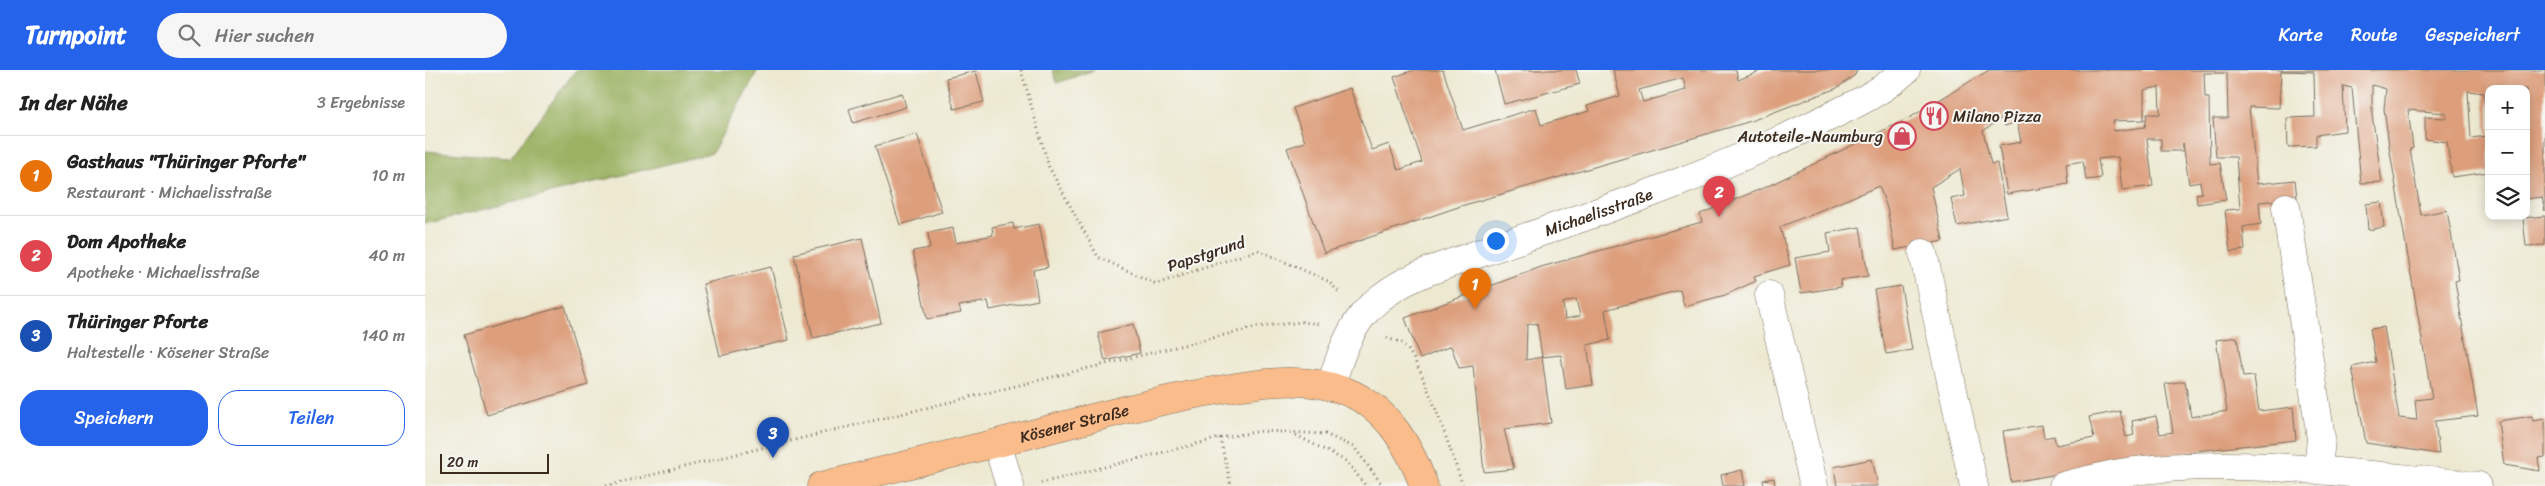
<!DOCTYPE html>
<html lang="de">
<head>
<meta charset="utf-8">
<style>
  :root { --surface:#fff; --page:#f6f6f6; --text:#222; --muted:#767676; --line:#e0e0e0; --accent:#2563eb }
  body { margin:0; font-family:Sriracha,sans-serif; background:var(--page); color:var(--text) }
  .controls { position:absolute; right:15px; top:15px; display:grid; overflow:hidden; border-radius:10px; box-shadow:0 2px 12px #0003 }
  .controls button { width:45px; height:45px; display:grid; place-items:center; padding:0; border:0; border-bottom:1px solid var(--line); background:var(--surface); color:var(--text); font:25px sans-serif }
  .scale { position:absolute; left:15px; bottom:12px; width:109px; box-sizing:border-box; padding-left:5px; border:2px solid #3b2a1e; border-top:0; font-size:14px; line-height:18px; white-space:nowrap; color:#3b2a1e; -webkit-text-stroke:4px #f6f6f2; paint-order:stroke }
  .you { position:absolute; left:1070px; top:170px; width:18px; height:18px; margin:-12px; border:4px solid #fff; border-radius:50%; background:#1a73e8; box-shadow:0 0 0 8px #1a73e833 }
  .badge { display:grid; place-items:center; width:32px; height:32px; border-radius:50%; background:var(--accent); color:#fff; font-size:16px; font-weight:700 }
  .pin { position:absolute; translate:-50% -41px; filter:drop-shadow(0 1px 2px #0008) }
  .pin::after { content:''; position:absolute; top:26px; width:18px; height:15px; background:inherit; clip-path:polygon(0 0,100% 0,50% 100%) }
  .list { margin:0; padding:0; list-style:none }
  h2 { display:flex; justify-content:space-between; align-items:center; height:65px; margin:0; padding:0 20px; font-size:21px }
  h2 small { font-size:16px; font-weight:400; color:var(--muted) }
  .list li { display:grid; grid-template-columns:32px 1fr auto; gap:15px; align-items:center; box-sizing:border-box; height:80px; padding:0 20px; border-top:1px solid var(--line) }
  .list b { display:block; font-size:19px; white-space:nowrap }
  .list p { margin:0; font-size:16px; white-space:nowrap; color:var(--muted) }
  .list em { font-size:16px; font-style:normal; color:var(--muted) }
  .actions { display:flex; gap:10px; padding:15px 20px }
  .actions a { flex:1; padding:11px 0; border:1px solid var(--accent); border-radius:20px; text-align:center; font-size:18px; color:var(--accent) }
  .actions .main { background:var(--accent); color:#fff }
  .icon { flex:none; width:28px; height:28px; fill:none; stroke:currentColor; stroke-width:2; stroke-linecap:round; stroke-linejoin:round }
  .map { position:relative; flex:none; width:2120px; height:416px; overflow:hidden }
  header { display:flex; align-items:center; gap:30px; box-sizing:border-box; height:70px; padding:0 25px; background:var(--accent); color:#fff }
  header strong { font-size:24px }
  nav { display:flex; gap:28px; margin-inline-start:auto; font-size:18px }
  .search { width:350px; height:45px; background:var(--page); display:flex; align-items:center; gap:12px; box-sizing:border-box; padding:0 18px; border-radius:28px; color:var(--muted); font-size:19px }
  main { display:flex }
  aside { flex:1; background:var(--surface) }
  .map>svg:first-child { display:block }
  .forest { fill:#9bb264; stroke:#6b6e41 }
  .building { fill:#dd9e7b; fill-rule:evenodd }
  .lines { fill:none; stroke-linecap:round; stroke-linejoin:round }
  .minor-casing { stroke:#796d5d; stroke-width:29 }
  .major-casing { stroke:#796d5d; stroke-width:29 }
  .path { stroke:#796d5d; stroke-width:3; stroke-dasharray:1 4; stroke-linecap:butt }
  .minor { stroke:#fff; stroke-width:28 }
  .major { stroke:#fabc8b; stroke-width:28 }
  .labels { text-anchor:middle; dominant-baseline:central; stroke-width:4; stroke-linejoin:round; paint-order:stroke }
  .poi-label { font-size:16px; fill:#3b2a1e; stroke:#f6f6f2; text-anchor:start }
  .street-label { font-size:16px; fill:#3b2a1e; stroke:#f6f6f2 }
</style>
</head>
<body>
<header>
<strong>Turnpoint</strong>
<div class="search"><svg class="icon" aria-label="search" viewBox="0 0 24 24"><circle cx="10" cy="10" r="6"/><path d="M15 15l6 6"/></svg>Hier suchen</div>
<nav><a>Karte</a><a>Route</a><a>Gespeichert</a></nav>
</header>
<main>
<aside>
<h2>In der Nähe<small>3 Ergebnisse</small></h2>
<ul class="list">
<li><span class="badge" style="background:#e8710a">1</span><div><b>Gasthaus &quot;Thüringer Pforte&quot;</b><p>Restaurant · Michaelisstraße</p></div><em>10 m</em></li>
<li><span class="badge" style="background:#e0444e">2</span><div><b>Dom Apotheke</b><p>Apotheke · Michaelisstraße</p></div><em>40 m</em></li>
<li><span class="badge" style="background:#1a4fb4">3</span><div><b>Thüringer Pforte</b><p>Haltestelle · Kösener Straße</p></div><em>140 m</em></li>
</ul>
<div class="actions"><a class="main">Speichern</a><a>Teilen</a></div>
</aside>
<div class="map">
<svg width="2120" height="416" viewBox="0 0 2120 416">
  <rect width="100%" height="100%" fill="#f6f6f2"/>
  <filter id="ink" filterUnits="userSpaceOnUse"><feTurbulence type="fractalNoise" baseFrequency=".02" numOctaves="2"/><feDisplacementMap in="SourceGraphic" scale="10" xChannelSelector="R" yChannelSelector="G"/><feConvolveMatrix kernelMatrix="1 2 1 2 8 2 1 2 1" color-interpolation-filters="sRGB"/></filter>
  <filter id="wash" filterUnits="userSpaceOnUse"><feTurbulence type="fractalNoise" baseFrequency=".0096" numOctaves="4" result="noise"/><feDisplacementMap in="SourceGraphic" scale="20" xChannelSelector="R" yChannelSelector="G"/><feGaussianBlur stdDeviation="1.12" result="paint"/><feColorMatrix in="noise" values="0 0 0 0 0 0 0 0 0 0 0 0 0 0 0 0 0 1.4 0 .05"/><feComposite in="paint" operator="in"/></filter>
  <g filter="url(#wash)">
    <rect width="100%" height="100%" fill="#ede9d1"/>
    <!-- forest -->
    <g class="forest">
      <polygon points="151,0 333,0 287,83 0,154 0,81 85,88"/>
      <polygon points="628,0 669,0 632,13"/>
    </g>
    <g id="blocks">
      <!-- building -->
      <g class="building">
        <path d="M989,0h29l20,60 73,-22 5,17 48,-14 -2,-5 33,-10 -7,-26h123l2,10 25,-10h94l-2,5 -18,13 -86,33 -290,85 -137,47 -37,-105 18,-6 -12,-34 57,-20 22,62 17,-6 9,26 24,-8 -28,-85zM1258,8l3,12 -43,12 -4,-12z"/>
        <polygon points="1070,0 1151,0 1155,14 1079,34"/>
        <path d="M1564,0h556v141l-3,-14 -16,2v-110h-37v83l-37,5 -5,-35 -22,-3v-22l21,1v-5l-38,-3 5,38 -3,1 11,66 26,-5 12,70 -4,1 23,135 -43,5 4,33 -73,-11 -14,-76 24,-5 -6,-33 14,-2 15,91 18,2 -2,-20 17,-2 -42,-246 -6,-43 2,-20 -14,-4v29l10,68 -21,1 -9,-95 -9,-2 2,45 -29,4v11l-28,1 -1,-29 28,-1 -1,-45 -33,-1 -2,37 -30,-1 8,77 38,-4 2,18 -38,4 2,22 -18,3 2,23 -15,2 -5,-42 15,-1 -4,-52h-20l-3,-39h15l-1,-45h-23l1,25h4l1,66 10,-1 6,37 -29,4 -1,-10 6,-1 -2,-11 -11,2 -6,-41v8h-22v-12h-14l6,47 -31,4 -4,-33 -20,2 3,19 -15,2 -3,-19 -17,3 2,20 -61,10 -8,-48 22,-4 -4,-20 -12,4 -3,-8 -19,13 8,33 6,-1 10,53 -50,10 -6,-27 14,-3 -5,-27 -29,18 12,54 -48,9 -8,-42 -8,-22 -99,41 10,38 -36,11 2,5 -31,14 -41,11 -4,-16 -75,20 5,30 -23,5 6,40 -27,4 -5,-34 -19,2 9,66 -47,6 10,40 -30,3 -11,-106 -14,2 -8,-22 -31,13 -15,-41 136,-51 161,-45 -2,-8 68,-28 143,-69zM1734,17l1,27h-13l-2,13 -31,4 -1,-10 31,-1v-30zM2043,21l16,2 3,43 -16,2zM1151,229l4,17 -15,3 -2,-16zM1112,253l5,34 -16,3 1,-35z"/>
        <polygon points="551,1 559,32 529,39 521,8"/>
        <polygon points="477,23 481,37 428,53 424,39"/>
        <polygon points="492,64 517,142 475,155 450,76"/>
        <polygon points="1956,132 1959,157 1943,160 1941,134"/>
        <polygon points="2120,146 2120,175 2101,176 2098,148"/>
        <polygon points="588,153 589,159 614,154 623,197 608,200 613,230 565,240 563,231 552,233 534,236 536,243 502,249 488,181 505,178 503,163 528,158 531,173 568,165 567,157"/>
        <polygon points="1435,157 1443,206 1415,210 1416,217 1376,223 1370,188 1405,182 1402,163"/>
        <polygon points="437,168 456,253 388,268 369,184"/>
        <polygon points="346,197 364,270 295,286 278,214"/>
        <polygon points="1476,216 1487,280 1461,284 1449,220"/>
        <polygon points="140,236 163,315 62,345 39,265"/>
        <polygon points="708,254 715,283 680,291 673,263"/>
        <polygon points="1812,267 1818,307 1829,306 1834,341 1868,337 1871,370 1771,381 1586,412 1578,361 1617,355 1619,368 1629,366 1631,375 1669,368 1664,347 1695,341 1701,367 1709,365 1707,351 1731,346 1735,364 1748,362 1740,314 1760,311 1766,347 1802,341 1791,270"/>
        <polygon points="2107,346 2108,351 2120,349 2120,387 2113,388 2115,401 2079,395 2073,351"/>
        <polygon points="1447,389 1453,416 1412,416 1409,397"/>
        <polygon points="1317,400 1320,416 1298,416 1296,405"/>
        <polygon points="1349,408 1350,416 1339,416 1338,410"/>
      </g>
    </g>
  </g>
  <g filter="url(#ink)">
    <use href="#blocks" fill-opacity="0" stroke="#796d5d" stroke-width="1"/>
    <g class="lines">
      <defs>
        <g id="minor">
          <polyline points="1861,137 1896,368 1893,400"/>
          <polyline points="1498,183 1549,416"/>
          <polyline points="1344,225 1389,416"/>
          <path id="s1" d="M906,317c16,-62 37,-92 98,-116 126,-45 257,-85 379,-144 34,-17 70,-31 98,-57"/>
          <polyline points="572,373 585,416"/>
          <path d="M1638,416c21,-5 42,-11 63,-14 116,-16 236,3 352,14"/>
        </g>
        <g id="major">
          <path id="s2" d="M396,416c58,-14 117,-29 176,-43 70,-18 139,-38 210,-51 46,-8 93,-18 138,-1 42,16 64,54 79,95"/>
        </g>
      </defs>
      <!-- minor casing -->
      <use href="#minor" class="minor-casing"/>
      <!-- major casing -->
      <use href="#major" class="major-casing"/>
      <!-- path -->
      <g class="path">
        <polyline points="596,0 624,97 673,187 731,214 833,180 903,211 914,222"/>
        <path d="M962,268c4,2 11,3 15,5 18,12 52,118 61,143"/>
        <polyline points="871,365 921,391 941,416"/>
        <polyline points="795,368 806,416"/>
        <polyline points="616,413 795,368 837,361 900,364 929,377 958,416"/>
        <polyline points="181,416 832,257 877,252 895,254"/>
      </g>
      <!-- minor -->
      <use href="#minor" class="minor"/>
      <!-- major -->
      <use href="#major" class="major"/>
    </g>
  </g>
  <!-- icons -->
  <defs>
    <symbol id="restaurant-ring" viewBox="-11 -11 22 22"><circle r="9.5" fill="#f6f6f2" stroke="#d1495b" stroke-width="1.5"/><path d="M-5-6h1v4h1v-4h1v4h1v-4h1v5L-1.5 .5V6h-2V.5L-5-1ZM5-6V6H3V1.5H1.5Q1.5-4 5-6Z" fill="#d1495b"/></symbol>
    <symbol id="shop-ring" viewBox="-11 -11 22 22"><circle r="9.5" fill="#f6f6f2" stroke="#d1495b" stroke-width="1.5"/><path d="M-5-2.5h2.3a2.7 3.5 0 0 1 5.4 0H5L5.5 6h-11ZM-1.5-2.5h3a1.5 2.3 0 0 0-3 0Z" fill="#d1495b"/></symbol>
  </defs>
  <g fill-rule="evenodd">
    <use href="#restaurant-ring" x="1493" y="30" width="32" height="32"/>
    <use href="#shop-ring" x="1461" y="50" width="32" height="32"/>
  </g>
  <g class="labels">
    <!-- poi labels -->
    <g class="poi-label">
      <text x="1528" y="46">Milano Pizza</text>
      <text x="1458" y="66" text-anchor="end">Autoteile-Naumburg</text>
    </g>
    <!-- street labels -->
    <g class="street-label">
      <text stroke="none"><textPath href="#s1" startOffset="339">Michaelisstraße</textPath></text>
      <text transform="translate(781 184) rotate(-18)">Papstgrund</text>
      <text stroke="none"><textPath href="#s2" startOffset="261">Kösener Straße</textPath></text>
    </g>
  </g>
</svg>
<div class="controls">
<button>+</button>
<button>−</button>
<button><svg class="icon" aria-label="layers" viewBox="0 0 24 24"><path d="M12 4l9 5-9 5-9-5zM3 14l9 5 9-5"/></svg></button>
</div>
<div class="scale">20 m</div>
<div class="you"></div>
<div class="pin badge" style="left:1050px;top:239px;background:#e8710a">1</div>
<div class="pin badge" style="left:1294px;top:147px;background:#e0444e">2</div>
<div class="pin badge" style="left:348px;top:388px;background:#1a4fb4">3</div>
</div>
</main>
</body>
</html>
